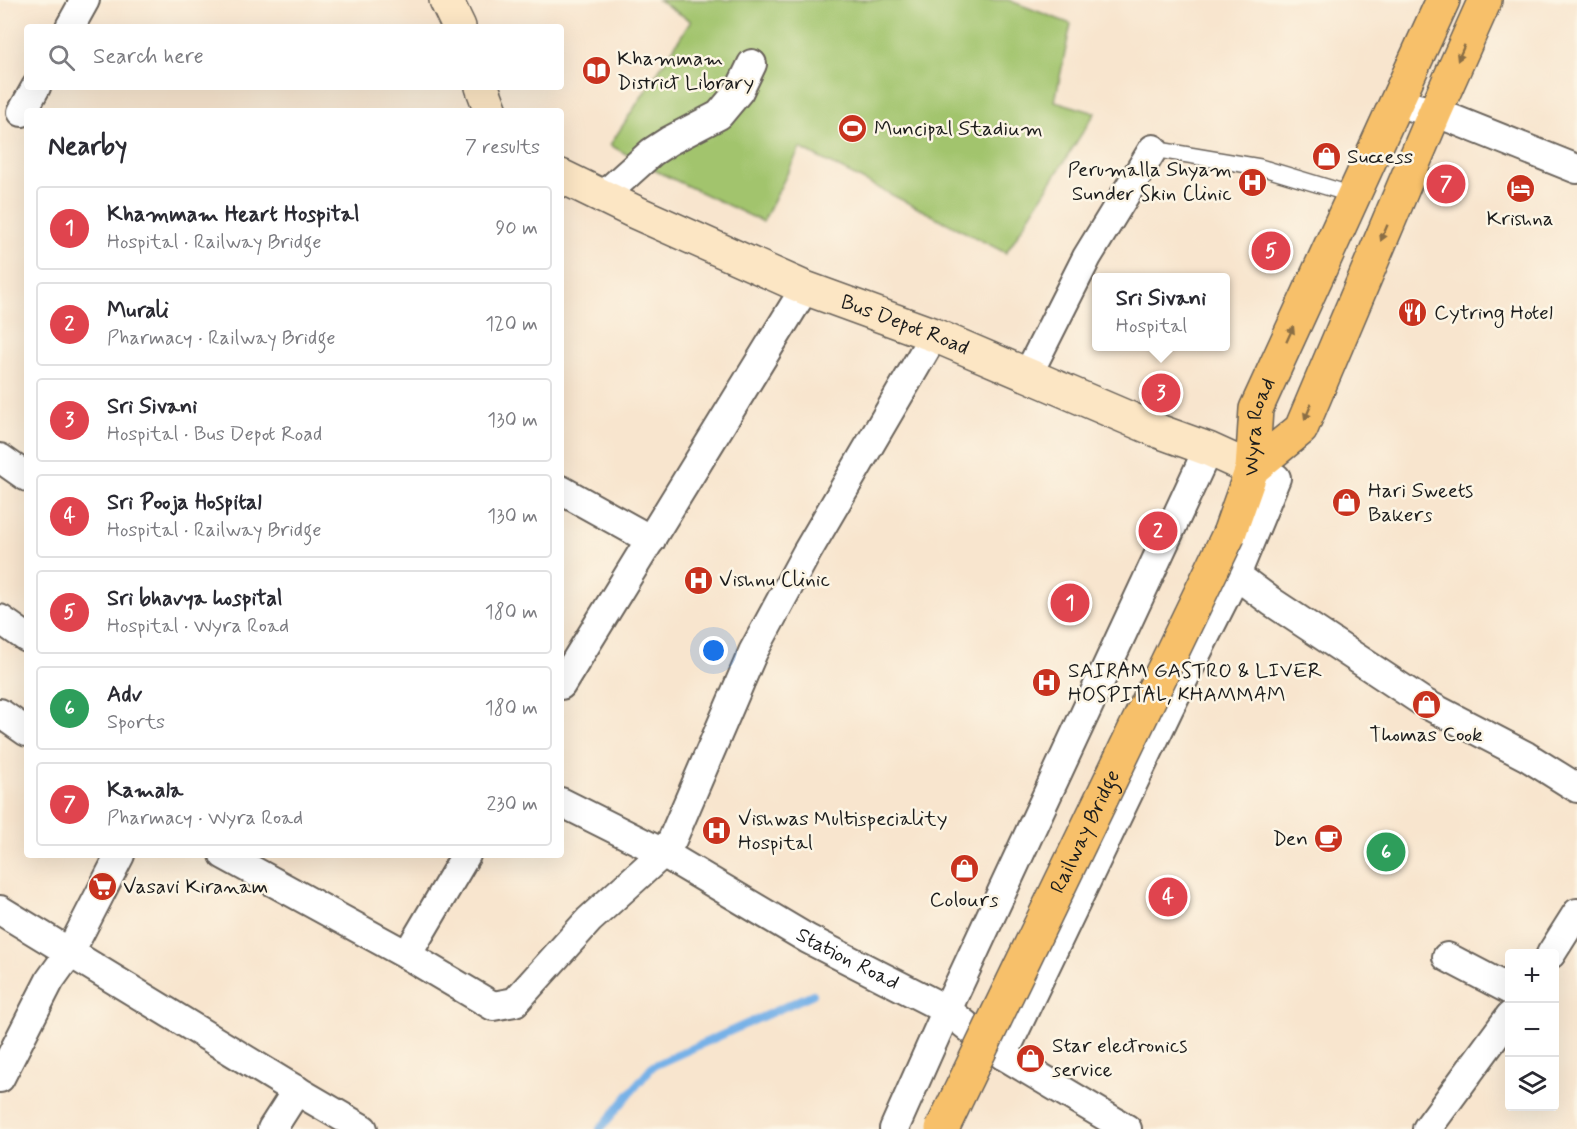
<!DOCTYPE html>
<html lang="en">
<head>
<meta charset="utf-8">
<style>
  :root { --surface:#fff; --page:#f7f7f7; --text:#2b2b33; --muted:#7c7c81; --line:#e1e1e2; --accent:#1a73e8 }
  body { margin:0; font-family:Mynerve,sans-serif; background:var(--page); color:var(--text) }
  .controls { position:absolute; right:18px; bottom:18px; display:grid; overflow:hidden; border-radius:6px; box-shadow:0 6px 24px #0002 }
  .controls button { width:54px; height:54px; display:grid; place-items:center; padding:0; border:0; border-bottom:2px solid var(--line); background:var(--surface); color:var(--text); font:30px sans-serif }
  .you { position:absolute; left:714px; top:651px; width:21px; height:21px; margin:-15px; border:4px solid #fff; border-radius:50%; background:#1a73e8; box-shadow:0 0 0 9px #1a73e833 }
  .badge { display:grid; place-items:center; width:39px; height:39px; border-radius:50%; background:var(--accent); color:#fff; font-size:20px; font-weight:700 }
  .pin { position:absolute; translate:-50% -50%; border:3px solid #fff; box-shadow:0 2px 6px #0006 }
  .popup { position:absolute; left:1092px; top:273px; width:138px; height:78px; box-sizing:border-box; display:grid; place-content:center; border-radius:6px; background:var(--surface); filter:drop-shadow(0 2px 4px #0005); font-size:20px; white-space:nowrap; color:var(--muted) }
  .popup b { font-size:22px; color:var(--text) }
  .popup::after { content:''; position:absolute; left:50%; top:100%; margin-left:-12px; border:12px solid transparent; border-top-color:var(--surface) }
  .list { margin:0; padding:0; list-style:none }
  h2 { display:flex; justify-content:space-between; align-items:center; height:78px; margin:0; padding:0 24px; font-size:26px }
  h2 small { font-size:20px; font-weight:400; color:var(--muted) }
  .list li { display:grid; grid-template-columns:39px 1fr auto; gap:18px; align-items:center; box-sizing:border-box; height:84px; margin:0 12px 12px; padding:0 12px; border:2px solid var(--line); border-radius:6px }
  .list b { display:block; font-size:22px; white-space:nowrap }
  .list p { margin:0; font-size:20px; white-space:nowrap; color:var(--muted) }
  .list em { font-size:20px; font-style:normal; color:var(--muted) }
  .icon { flex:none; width:33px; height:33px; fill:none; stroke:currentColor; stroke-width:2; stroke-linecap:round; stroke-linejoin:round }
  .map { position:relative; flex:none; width:1577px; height:1129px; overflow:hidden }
  .search { position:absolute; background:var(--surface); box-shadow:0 6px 24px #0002; left:24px; top:24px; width:540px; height:66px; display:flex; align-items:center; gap:15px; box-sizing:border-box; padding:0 21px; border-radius:6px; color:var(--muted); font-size:22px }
  .panel { position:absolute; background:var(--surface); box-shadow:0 6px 24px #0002; left:24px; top:108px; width:540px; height:750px; border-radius:6px }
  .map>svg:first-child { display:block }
  .green { fill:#a2c46d; stroke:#5f7044; stroke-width:1.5 }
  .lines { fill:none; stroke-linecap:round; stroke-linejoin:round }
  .stream { stroke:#76b1e7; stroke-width:8 }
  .lane-casing { stroke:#69625a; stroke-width:18 }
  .street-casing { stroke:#69625a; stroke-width:32 }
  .secondary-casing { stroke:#69625a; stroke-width:36 }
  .primary-casing { stroke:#69625a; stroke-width:36 }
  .lane { stroke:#fff; stroke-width:15 }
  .street { stroke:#fff; stroke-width:28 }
  .secondary { stroke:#fce6c4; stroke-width:33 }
  .primary { stroke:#f7c06b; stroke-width:33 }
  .primary-bridge-casing { stroke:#69625a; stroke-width:36; stroke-linecap:butt }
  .primary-bridge { stroke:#f7c06b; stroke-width:33 }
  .oneway { fill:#8a6e44 }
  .labels { text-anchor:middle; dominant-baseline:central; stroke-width:5; stroke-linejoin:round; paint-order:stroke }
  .poi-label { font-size:21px; fill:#1c1c1c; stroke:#fcf5e5; text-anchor:start }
  .street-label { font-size:21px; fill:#1c1c1c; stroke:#fcf5e5 }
</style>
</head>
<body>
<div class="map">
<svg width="1577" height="1129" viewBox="0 0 1577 1129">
  <rect width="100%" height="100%" fill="#fcf5e5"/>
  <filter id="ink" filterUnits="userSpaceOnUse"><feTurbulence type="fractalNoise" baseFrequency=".0167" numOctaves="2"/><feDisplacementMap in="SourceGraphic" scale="12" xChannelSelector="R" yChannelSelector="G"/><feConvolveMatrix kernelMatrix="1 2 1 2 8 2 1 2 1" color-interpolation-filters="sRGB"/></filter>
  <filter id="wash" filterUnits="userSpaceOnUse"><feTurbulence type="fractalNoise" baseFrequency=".008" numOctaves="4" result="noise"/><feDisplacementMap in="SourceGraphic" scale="24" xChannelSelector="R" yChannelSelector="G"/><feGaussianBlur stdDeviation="1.35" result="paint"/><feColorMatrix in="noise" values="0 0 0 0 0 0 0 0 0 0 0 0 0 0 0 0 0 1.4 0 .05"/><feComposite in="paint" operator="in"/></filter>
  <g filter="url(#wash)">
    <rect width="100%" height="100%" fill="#f8e5ce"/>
    <!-- green -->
    <polygon class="green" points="658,0 1008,0 1071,24 1055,101 1095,113 1006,253 800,148 763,222 656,171 610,145 691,21"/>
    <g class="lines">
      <!-- stream -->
      <polyline class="stream" points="600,1129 653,1066 813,994"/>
    </g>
  </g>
  <g filter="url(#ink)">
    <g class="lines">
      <defs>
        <polyline id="lane" points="1153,149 1260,167 1353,195"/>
        <g id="street">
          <polyline points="70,27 85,0"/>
          <polyline points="1395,103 1435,112 1577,169"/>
          <polyline points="22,112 36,87"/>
          <polyline points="603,196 652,152 669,141 719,115 739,91 752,64"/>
          <polyline points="1028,374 1087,257 1153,149"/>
          <polyline points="0,458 27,477"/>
          <polyline points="561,490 651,540"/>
          <polyline points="1236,575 1272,602 1426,704 1526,756 1577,788"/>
          <polyline points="0,619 27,638"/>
          <polyline points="561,685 805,288"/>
          <polyline points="0,713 27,732"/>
          <path id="s1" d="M561,802l102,51 145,86 139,71 56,45 124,74"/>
          <polyline points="224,855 407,955 493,1006 515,1002 589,920 663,853 672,840 753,652 807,552 934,335"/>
          <polyline points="0,910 284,1083 363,1129"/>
          <polyline points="1551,954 1577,913"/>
          <polyline points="407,955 466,855"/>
          <polyline points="1447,957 1510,990"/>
          <polyline points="1003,1055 1169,708 1236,575 1276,478 1252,469"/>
          <polyline points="0,1078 50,980 70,952 120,855"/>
          <polyline points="272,1129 297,1090"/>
          <polyline points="894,1129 947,1010 1208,449"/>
          <polyline points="1427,1129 1510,1016"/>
        </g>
        <g id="secondary">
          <polyline points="446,0 459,27"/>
          <polyline points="482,87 491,111"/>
          <path id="s2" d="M561,176l74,36 170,76 129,47 227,97 47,17 44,20"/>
        </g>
        <g id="primary">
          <polyline points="1252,469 1301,429 1435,112 1485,0"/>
          <path id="s3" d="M1229,534l23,-65 4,-60 187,-409"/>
        </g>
      </defs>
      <!-- lane casing -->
      <use href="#lane" class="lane-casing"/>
      <!-- street casing -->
      <use href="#street" class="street-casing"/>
      <!-- secondary casing -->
      <use href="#secondary" class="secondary-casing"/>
      <!-- primary casing -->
      <use href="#primary" class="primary-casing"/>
      <!-- lane -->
      <use href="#lane" class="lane"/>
      <!-- street -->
      <use href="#street" class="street"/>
      <!-- secondary -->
      <use href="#secondary" class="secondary"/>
      <!-- primary -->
      <use href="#primary" class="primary"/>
      <defs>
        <g id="primary-bridge">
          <path id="s4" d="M942,1129l287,-595"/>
        </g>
      </defs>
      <!-- primary-bridge casing -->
      <use href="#primary-bridge" class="primary-bridge-casing"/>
      <!-- primary-bridge -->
      <use href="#primary-bridge" class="primary-bridge"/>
    </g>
    <!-- one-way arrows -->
    <defs><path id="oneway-solid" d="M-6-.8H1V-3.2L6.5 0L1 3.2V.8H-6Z" transform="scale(1.5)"/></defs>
    <g class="oneway">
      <use href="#oneway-solid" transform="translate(1461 53) rotate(114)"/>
      <use href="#oneway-solid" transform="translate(1384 233) rotate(113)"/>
      <use href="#oneway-solid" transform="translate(1290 334) rotate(-66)"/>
      <use href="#oneway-solid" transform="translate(1308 412) rotate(113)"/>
    </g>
  </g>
  <!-- icons -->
  <defs>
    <symbol id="library-disc" viewBox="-11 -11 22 22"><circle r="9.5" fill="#c8321e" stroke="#fcf5e5"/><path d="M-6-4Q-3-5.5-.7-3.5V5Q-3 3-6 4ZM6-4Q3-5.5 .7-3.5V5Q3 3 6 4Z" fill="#fff"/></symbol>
    <symbol id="stadium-disc" viewBox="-11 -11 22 22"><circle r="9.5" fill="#c8321e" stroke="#fcf5e5"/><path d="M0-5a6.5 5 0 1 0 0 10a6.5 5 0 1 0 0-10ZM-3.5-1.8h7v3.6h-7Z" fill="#fff"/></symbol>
    <symbol id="shop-disc" viewBox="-11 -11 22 22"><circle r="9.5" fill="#c8321e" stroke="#fcf5e5"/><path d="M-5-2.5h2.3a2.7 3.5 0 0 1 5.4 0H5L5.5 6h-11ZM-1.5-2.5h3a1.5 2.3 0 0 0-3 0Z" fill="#fff"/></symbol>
    <symbol id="hospital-disc" viewBox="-11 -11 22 22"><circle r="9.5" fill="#c8321e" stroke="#fcf5e5"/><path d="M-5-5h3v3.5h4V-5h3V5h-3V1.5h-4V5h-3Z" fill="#fff"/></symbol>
    <symbol id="hotel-disc" viewBox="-11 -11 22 22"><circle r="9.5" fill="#c8321e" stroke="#fcf5e5"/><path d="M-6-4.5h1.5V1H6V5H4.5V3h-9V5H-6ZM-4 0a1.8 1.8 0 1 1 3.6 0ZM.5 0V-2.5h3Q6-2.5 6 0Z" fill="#fff"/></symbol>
    <symbol id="restaurant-disc" viewBox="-11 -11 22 22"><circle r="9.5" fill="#c8321e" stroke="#fcf5e5"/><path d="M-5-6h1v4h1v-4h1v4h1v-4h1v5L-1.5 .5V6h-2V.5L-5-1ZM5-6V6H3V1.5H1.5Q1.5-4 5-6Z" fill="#fff"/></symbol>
    <symbol id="cafe-disc" viewBox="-11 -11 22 22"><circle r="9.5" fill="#c8321e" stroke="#fcf5e5"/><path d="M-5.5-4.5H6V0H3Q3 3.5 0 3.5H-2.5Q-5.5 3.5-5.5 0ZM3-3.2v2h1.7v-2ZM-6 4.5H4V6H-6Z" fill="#fff"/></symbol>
    <symbol id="supermarket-disc" viewBox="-11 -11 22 22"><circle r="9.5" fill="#c8321e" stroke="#fcf5e5"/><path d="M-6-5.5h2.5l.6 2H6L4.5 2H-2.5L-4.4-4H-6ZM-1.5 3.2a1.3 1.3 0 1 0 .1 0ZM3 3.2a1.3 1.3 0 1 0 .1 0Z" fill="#fff"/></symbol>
  </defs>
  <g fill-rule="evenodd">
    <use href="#library-disc" x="580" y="54" width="33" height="33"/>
    <use href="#stadium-disc" x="836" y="112" width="33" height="33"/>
    <use href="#shop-disc" x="1310" y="140" width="33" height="33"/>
    <use href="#hospital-disc" x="1236" y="166" width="33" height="33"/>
    <use href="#hotel-disc" x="1504" y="172" width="33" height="33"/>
    <use href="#restaurant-disc" x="1396" y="296" width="33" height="33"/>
    <use href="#shop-disc" x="1330" y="486" width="33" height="33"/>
    <use href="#hospital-disc" x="682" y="564" width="33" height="33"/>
    <use href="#hospital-disc" x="1030" y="666" width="33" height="33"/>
    <use href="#shop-disc" x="1410" y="688" width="33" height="33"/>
    <use href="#hospital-disc" x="700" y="814" width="33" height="33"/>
    <use href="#cafe-disc" x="1312" y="822" width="33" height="33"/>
    <use href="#shop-disc" x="948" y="852" width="33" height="33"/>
    <use href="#supermarket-disc" x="86" y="870" width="33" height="33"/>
    <use href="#shop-disc" x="1014" y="1042" width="33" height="33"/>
  </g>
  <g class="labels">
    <!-- poi labels -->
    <g class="poi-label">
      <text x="617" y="59">Khammam<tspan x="617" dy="24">District Library</tspan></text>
      <text x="874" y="129">Muncipal Stadium</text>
      <text x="1347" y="157">Success</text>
      <text x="1232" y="170" text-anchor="end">Perumalla Shyam<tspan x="1232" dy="24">Sunder Skin Clinic</tspan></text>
      <text x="1520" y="219" text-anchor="middle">Krishna</text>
      <text x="1434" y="313">Cytring Hotel</text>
      <text x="1368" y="491">Hari Sweets<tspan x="1368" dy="24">Bakers</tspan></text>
      <text x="719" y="580">Vishnu Clinic</text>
      <text x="1068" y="671">SAIRAM GASTRO &amp; LIVER<tspan x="1068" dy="24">HOSPITAL, KHAMMAM</tspan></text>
      <text x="1426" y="735" text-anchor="middle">Thomas Cook</text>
      <text x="738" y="819">Vishwas Multispeciality<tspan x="738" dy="24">Hospital</tspan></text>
      <text x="1308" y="839" text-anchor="end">Den</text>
      <text x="123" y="887">Vasavi Kiranam</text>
      <text x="964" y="900" text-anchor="middle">Colours</text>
      <text x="1052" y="1046">Star electronics<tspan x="1052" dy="24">service</tspan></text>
    </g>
    <!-- street labels -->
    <g class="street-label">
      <text stroke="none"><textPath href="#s2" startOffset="375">Bus Depot Road</textPath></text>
      <text stroke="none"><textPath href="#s3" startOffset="112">Wyra Road</textPath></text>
      <text stroke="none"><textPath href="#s4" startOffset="330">Railway Bridge</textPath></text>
      <text stroke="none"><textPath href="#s1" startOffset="327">Station Road</textPath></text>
    </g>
  </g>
</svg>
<div class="controls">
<button>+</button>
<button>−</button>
<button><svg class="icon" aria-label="layers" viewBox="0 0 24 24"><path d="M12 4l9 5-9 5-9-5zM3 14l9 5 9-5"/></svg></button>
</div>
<div class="you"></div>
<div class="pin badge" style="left:1070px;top:603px;background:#e0444e">1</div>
<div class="pin badge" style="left:1158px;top:531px;background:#e0444e">2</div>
<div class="pin badge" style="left:1161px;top:393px;background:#e0444e">3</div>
<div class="popup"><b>Sri Sivani</b>Hospital</div>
<div class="pin badge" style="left:1168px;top:897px;background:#e0444e">4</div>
<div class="pin badge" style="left:1271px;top:251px;background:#e0444e">5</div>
<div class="pin badge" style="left:1386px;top:852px;background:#2e9e5b">6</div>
<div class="pin badge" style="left:1446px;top:184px;background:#e0444e">7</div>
<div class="search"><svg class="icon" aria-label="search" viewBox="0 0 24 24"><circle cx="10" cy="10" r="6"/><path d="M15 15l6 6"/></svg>Search here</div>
<section class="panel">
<h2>Nearby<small>7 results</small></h2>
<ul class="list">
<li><span class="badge" style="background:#e0444e">1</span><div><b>Khammam Heart Hospital</b><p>Hospital · Railway Bridge</p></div><em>90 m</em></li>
<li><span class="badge" style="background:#e0444e">2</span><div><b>Murali</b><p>Pharmacy · Railway Bridge</p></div><em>120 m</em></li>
<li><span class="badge" style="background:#e0444e">3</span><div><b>Sri Sivani</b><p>Hospital · Bus Depot Road</p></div><em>130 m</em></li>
<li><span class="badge" style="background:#e0444e">4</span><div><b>Sri Pooja Hospital</b><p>Hospital · Railway Bridge</p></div><em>130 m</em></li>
<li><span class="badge" style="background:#e0444e">5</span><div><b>Sri bhavya hospital</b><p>Hospital · Wyra Road</p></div><em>180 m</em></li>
<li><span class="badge" style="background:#2e9e5b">6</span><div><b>Adv</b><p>Sports</p></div><em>180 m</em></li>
<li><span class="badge" style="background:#e0444e">7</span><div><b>Kamala</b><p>Pharmacy · Wyra Road</p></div><em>230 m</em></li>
</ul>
</section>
</div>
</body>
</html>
